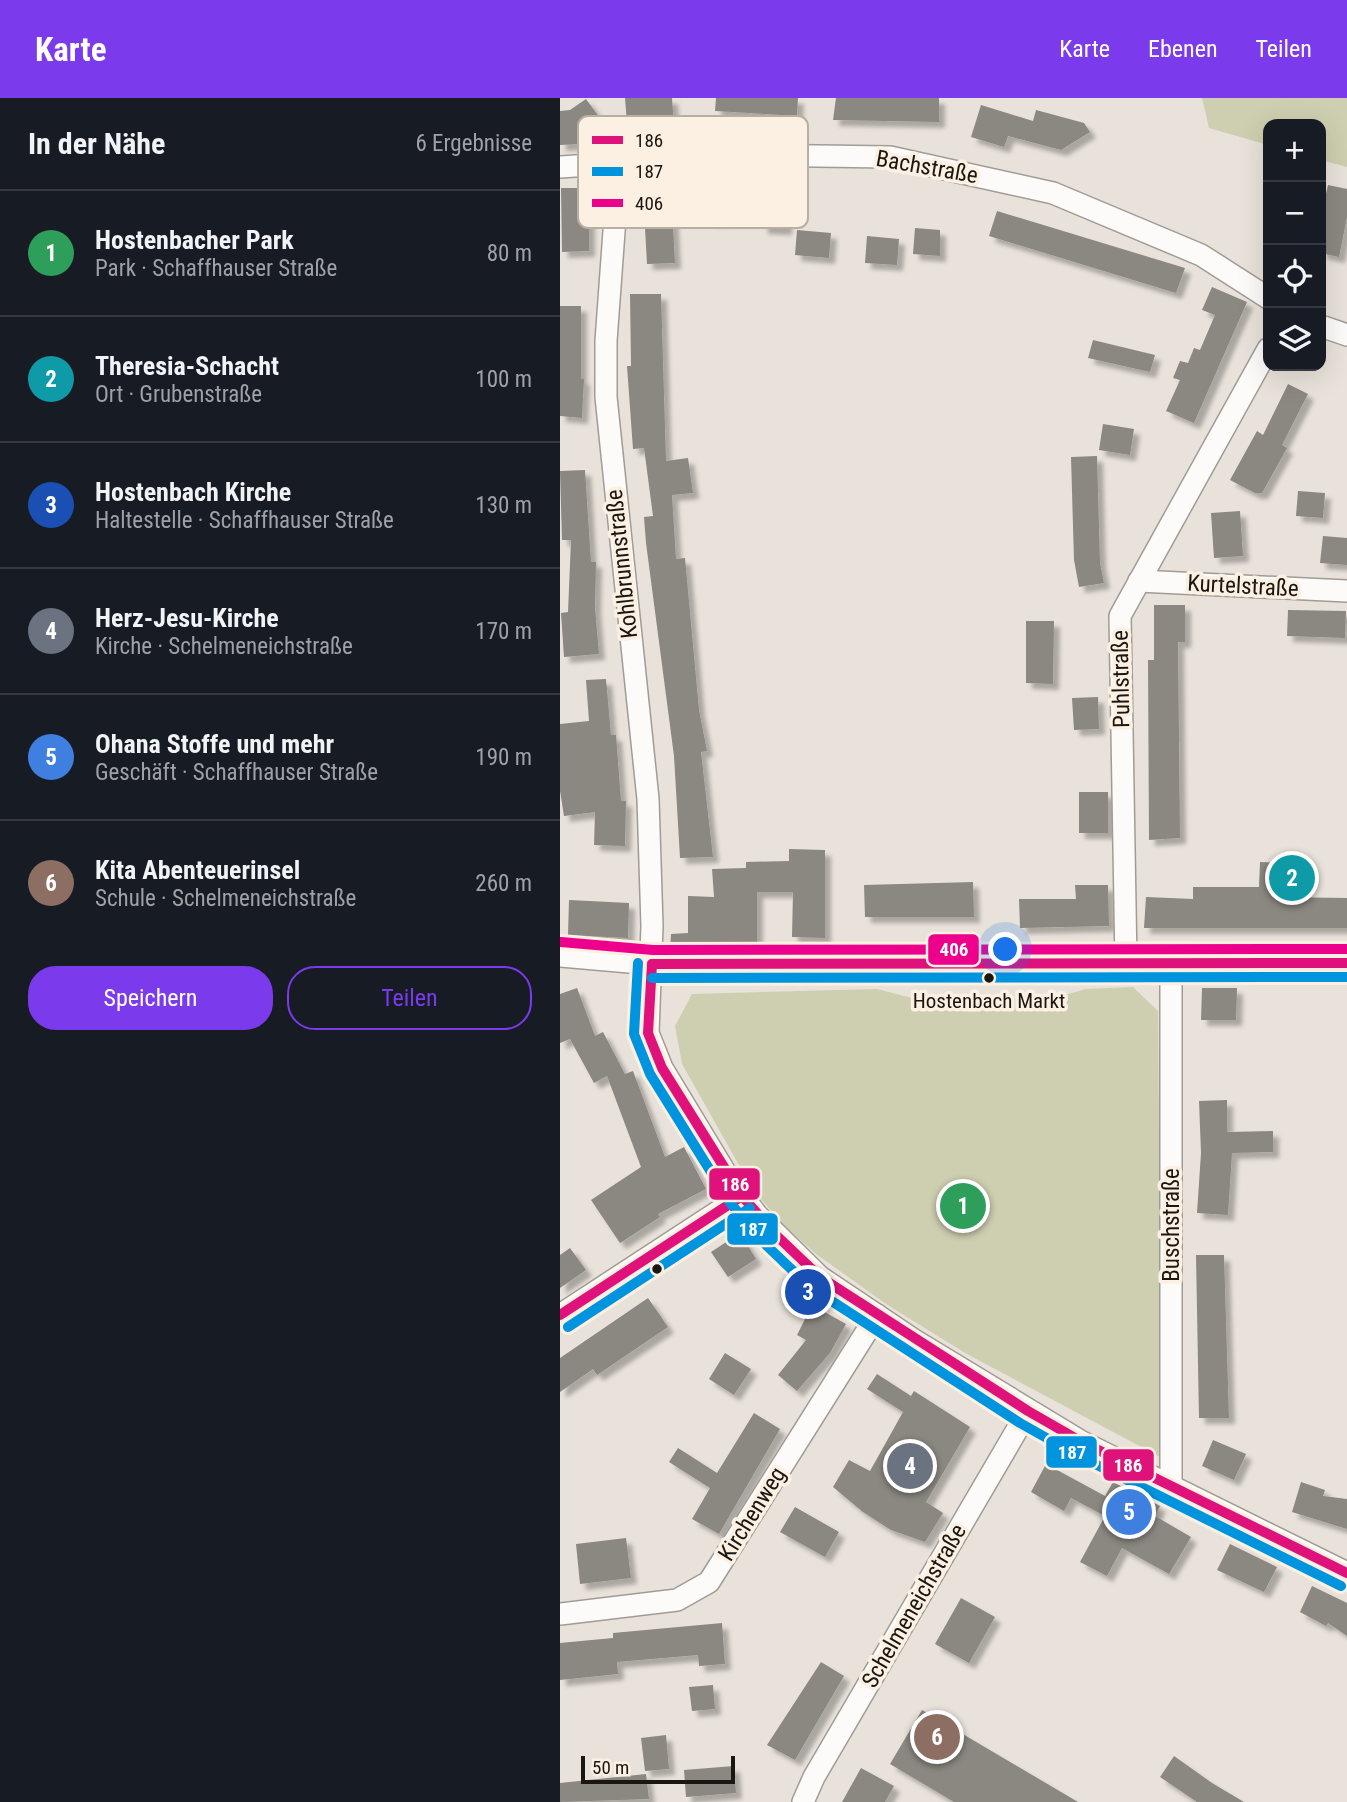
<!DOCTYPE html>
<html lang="de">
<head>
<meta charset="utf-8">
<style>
  :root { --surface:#171b24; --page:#242831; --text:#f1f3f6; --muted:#9ea1a6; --line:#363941; --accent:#7c3aed }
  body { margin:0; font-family:"Roboto Condensed",sans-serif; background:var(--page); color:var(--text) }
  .controls { position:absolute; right:21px; top:21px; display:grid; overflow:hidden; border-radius:14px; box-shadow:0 7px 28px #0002 }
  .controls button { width:63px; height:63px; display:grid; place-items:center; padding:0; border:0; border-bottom:2px solid var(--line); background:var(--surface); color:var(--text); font:35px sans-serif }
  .scale { position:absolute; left:21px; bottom:18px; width:154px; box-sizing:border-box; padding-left:7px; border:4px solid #1a1611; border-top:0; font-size:19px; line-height:24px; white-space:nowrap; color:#1a1611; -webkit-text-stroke:5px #fbf0e2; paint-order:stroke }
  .you { position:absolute; left:446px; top:852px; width:24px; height:24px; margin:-18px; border:5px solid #fff; border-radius:50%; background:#1a73e8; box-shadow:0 0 0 10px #1a73e833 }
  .badge { display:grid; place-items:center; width:46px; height:46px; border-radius:50%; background:var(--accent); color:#fff; font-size:23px; font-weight:700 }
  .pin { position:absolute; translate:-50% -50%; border:4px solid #fff; box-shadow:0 2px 7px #0006 }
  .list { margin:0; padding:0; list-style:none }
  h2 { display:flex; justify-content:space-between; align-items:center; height:91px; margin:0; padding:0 28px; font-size:30px }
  h2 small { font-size:23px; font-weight:400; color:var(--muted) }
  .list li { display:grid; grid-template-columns:46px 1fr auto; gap:21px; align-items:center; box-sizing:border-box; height:126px; padding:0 28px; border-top:2px solid var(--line) }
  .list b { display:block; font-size:26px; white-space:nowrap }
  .list p { margin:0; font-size:23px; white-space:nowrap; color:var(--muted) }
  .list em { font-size:23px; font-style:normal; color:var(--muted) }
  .actions { display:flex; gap:14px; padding:21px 28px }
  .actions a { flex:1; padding:16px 0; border:2px solid var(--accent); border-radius:28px; text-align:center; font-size:24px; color:var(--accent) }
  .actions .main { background:var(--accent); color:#fff }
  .icon { flex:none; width:38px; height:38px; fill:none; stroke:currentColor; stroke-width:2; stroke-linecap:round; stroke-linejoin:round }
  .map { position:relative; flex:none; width:787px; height:1704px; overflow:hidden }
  header { display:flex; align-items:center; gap:42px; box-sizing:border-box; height:98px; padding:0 35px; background:var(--accent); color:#fff }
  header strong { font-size:33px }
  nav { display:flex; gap:38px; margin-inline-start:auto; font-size:24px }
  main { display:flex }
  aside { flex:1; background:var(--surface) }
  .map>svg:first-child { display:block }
  .green { fill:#cecfb0 }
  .building { fill:#8b8781; filter:url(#shadow) }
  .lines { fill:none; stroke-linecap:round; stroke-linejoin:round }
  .minor-casing { stroke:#a09c95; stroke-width:24 }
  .minor { stroke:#fcfbf9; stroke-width:21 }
  .bus-1-casing { stroke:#fbf0e2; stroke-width:16 }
  .bus-2-casing { stroke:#fbf0e2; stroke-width:16 }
  .bus-3-casing { stroke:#fbf0e2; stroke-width:16 }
  .bus-1 { stroke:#de127a; stroke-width:10 }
  .bus-2 { stroke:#0094de; stroke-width:10 }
  .bus-3 { stroke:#ec008c; stroke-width:10 }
  .bus-dot { fill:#1a1611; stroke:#fbf0e2; stroke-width:2.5 }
  .labels { text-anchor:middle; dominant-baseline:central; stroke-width:7; stroke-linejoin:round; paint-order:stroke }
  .bus-label { font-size:21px; fill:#1a1611; stroke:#fbf0e2 }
  .street-label { font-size:23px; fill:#1a1611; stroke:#fbf0e2 }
  .key { fill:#fbf0e2; stroke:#b8afa3; stroke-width:2 }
  .key-label { font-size:19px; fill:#1a1611 }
  .line-badge { stroke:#fbf0e2; stroke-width:2.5 }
  .badge-label { font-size:19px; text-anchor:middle; font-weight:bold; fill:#fff }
</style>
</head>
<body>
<header>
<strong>Karte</strong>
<nav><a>Karte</a><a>Ebenen</a><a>Teilen</a></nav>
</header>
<main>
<aside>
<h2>In der Nähe<small>6 Ergebnisse</small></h2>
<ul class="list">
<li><span class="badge" style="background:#2e9e5b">1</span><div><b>Hostenbacher Park</b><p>Park · Schaffhauser Straße</p></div><em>80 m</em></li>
<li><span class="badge" style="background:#0f9aa8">2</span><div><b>Theresia-Schacht</b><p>Ort · Grubenstraße</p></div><em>100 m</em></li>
<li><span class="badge" style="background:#1a4fb4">3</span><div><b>Hostenbach Kirche</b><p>Haltestelle · Schaffhauser Straße</p></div><em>130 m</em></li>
<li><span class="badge" style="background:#6b7280">4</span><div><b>Herz-Jesu-Kirche</b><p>Kirche · Schelmeneichstraße</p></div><em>170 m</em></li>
<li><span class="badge" style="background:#3f7fe0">5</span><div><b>Ohana Stoffe und mehr</b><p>Geschäft · Schaffhauser Straße</p></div><em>190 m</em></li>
<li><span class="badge" style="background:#8d6e63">6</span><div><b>Kita Abenteuerinsel</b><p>Schule · Schelmeneichstraße</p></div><em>260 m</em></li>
</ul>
<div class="actions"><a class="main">Speichern</a><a>Teilen</a></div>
</aside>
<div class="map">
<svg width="787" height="1704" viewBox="0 0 787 1704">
  <defs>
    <filter id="shadow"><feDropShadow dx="6" dy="6" stdDeviation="2" flood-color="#0004"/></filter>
  </defs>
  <rect width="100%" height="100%" fill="#e8e2da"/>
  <!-- green -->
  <g class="green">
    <polygon points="642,0 787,0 787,69 761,62 761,26 708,26 708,47 649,30"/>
    <polygon points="573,889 598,913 602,1360 405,1255 326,1206 256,1156 222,1126 192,1090 122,966 115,928 132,896 317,891 371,905 498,899 526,891"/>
  </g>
  <!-- building -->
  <g class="building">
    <polygon points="65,0 112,0 114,28 86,30 85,24 67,25"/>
    <polygon points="156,0 238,0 237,18 155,13"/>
    <polygon points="276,0 379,0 379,24 273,22"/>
    <polygon points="26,1 45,27 39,27 40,38 20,39 20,46 0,47 0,13 10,12"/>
    <polygon points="421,7 473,23 476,12 524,25 530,34 501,52 448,38 444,49 411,39"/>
    <polygon points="768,87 787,91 787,119 779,159 761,155 761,117"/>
    <polygon points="1,90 29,90 29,153 2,154"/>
    <polygon points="203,92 228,93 226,131 202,130 202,121 152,123 151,99 203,97"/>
    <polygon points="112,111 115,165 87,166 84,112"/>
    <polygon points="437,113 625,170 616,195 429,138"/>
    <polygon points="355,130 380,132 380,158 353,156"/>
    <polygon points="237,132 271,135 269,160 235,157"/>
    <polygon points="307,138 339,141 337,167 305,165"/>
    <polygon points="652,189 687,204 634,325 606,313 620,282 613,280 620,263 628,265 634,250 640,252 655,217 642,212"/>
    <polygon points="70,196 101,196 106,363 128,360 133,395 112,397 116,461 125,460 139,612 147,653 141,654 153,759 120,760 114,658 86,445 84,419 93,418 84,350 73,351 67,268 71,268"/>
    <polygon points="0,208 21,208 21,281 24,281 22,320 0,318"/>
    <polygon points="533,242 595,257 590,274 528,260"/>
    <polygon points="728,286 748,296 722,347 727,350 702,395 695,395 670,382 697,333 703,337"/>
    <polygon points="543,326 574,331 570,357 539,352"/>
    <polygon points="537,358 540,465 544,485 519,489 514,462 511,359"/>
    <polygon points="25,372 31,464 36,464 35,510 39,556 4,559 1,515 8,514 11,442 2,442 0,373"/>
    <polygon points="738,393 765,395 763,420 736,418"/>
    <polygon points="680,413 683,458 654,460 651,415"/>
    <polygon points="763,438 787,440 787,467 760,465"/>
    <polygon points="594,507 625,507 625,544 618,544 620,740 589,742 588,562 594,562"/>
    <polygon points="728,512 786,513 785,540 727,538"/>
    <polygon points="466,523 494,523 493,586 466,585"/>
    <polygon points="46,581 51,637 56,637 61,703 66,703 65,748 34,747 35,714 4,718 0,693 0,626 29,623 26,582"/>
    <polygon points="538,599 539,631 514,632 512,600"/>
    <rect x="519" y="694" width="29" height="41"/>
    <polygon points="229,751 265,752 265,840 232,839 233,794 197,794 197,853 110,853 111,836 128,835 128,798 154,799 152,771 186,770 186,764 229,763"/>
    <polygon points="700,764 721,765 718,799 787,800 787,830 584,830 586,799 633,801 633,789 699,789"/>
    <polygon points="413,784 414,819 305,819 304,787"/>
    <polygon points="515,787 548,787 549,828 460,830 459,801 516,801"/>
    <polygon points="9,802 69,805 68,840 8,837"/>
    <polygon points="17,890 35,938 43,934 65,976 73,973 105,1059 124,1049 146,1091 98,1116 100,1119 60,1145 31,1102 81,1069 47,978 34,985 10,941 0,945 0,896"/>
    <polygon points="642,890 677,890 676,922 641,922"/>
    <polygon points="667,1002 667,1034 713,1033 713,1054 672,1055 668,1117 637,1115 641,1055 639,1003"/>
    <polygon points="180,1135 196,1161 168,1179 151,1154"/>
    <polygon points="10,1150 26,1172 0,1190 0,1157"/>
    <polygon points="636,1157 664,1157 669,1320 639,1320"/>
    <polygon points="88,1200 108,1229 37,1277 33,1271 0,1294 0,1260"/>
    <polygon points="252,1207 286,1226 270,1255 237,1293 218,1277 246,1242 237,1237"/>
    <polygon points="165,1255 191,1271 174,1297 149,1281"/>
    <polygon points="317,1276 351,1298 354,1293 410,1329 366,1404 383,1415 365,1444 331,1432 303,1414 273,1389 289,1362 310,1373 343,1314 307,1291"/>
    <polygon points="194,1315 220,1331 159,1436 132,1421 150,1390 109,1364 118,1350 157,1375"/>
    <polygon points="653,1342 686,1356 674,1382 642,1368"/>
    <polygon points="486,1366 545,1398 553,1384 600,1408 595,1418 631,1439 609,1476 562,1450 547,1478 520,1464 545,1418 511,1400 504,1413 471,1394"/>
    <polygon points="741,1384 765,1392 763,1398 787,1401 787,1431 732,1414"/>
    <polygon points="235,1409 279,1434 265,1459 220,1434"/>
    <polygon points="66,1440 71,1480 20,1486 16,1446"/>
    <polygon points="670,1446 717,1469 704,1494 657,1472"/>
    <polygon points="752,1488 787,1505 787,1538 768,1525 766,1528 740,1514"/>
    <polygon points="401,1500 435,1519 409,1565 375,1546"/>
    <polygon points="162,1525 165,1566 139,1568 138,1557 57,1564 58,1576 0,1582 0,1545 53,1540 53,1535"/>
    <polygon points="261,1564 284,1578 235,1662 207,1647"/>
    <polygon points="153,1587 155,1611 132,1613 129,1589"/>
    <polygon points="362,1612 518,1704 394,1704 330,1666"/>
    <polygon points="106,1637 109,1671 85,1673 81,1640"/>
    <polygon points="614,1658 652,1685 684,1704 637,1704 600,1679"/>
    <polygon points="174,1668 176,1695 126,1699 124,1672"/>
    <polygon points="301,1670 334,1688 325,1704 282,1704"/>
    <polygon points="86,1676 89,1701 0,1704 0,1685"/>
  </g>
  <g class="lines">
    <defs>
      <g id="minor">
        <polyline points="59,65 46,243 46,299 88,701 92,828 88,935 102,970 168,1079 197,1117 260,1179 354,1242 522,1344 787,1475"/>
        <polyline points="0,69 178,57 330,59 493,95 641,157 708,200"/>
        <polyline points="761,228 787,237"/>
        <polyline points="579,483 787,493"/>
        <polyline points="0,858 92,866 787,865"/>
        <polyline points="566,865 560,518 708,251"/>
        <polyline points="0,1217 182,1098"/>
        <polyline points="611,1389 611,866"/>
        <polyline points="0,1516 117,1502 149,1484 317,1217"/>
        <polyline points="243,1704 254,1679 468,1313"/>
      </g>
    </defs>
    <!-- minor casing -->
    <use href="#minor" class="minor-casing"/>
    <!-- minor -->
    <use href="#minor" class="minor"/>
    <defs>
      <g id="bus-1">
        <polyline points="92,866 88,935 102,970 182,1098 217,1138 260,1179 468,1313 522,1344 787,1475"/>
        <polyline points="92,866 787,865"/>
        <polyline points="0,1217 182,1098"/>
      </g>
      <g id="bus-2">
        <polyline points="78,865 74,936 90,976 171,1106 207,1148 250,1189 460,1325 515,1356 781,1488"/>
        <polyline points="92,880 787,879"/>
        <polyline points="8,1229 190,1110"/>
      </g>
      <polyline id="bus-3" points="1,844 93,852 787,851"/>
    </defs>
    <!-- bus-1 casing -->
    <use href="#bus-1" class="bus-1-casing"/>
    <!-- bus-2 casing -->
    <use href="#bus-2" class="bus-2-casing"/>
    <!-- bus-3 casing -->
    <use href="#bus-3" class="bus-3-casing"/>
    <!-- bus-1 -->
    <use href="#bus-1" class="bus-1"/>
    <!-- bus-2 -->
    <use href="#bus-2" class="bus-2"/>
    <!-- bus-3 -->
    <use href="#bus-3" class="bus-3"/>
  </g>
  <!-- markers -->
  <g class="bus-dot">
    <circle cx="429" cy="880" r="6"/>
    <circle cx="97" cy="1171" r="6"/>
  </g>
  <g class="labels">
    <!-- bus labels -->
    <g class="bus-label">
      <text x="429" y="903">Hostenbach Markt</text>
    </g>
    <!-- street labels -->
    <g class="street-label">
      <text transform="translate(367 69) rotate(10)">Bachstraße</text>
      <text transform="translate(62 466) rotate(-96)">Kohlbrunnstraße</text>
      <text transform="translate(683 488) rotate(3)">Kurtelstraße</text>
      <text transform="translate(561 581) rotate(-91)">Puhlstraße</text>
      <text transform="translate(611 1127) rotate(-90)">Buschstraße</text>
      <text transform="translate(192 1416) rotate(-58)">Kirchenweg</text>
      <text transform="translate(354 1508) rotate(-60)">Schelmeneichstraße</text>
    </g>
  </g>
  <!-- legend -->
  <rect x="18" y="18" width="230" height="112" rx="10" class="key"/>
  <rect x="32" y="38" width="31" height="8" fill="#de127a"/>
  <rect x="32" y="69" width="31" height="9" fill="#0094de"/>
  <rect x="32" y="101" width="31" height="8" fill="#ec008c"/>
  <g class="key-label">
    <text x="75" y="49">186</text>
    <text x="75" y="80">187</text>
    <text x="75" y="112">406</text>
  </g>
  <g class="line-badge">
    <rect x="367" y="835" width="53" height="33" rx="7" fill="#ec008c"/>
    <rect x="148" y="1069" width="53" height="34" rx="7" fill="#de127a"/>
    <rect x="166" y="1114" width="53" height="34" rx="7" fill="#0094de"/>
    <rect x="485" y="1337" width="53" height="34" rx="7" fill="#0094de"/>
    <rect x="542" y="1350" width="53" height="34" rx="7" fill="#de127a"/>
  </g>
  <g class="badge-label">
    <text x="394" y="858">406</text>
    <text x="175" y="1093">186</text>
    <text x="193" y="1138">187</text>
    <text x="512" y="1361">187</text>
    <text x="568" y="1374">186</text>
  </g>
</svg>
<div class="controls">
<button>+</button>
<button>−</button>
<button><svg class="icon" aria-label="locate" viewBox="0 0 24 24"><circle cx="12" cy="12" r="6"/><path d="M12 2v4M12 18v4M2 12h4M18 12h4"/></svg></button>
<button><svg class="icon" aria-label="layers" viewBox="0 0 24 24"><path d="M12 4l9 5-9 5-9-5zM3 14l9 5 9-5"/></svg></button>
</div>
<div class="scale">50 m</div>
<div class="you"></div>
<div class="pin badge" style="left:403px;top:1108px;background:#2e9e5b">1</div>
<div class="pin badge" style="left:732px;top:780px;background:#0f9aa8">2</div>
<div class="pin badge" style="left:248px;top:1194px;background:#1a4fb4">3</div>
<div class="pin badge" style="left:350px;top:1368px;background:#6b7280">4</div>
<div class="pin badge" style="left:569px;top:1414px;background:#3f7fe0">5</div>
<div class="pin badge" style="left:377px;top:1639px;background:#8d6e63">6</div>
</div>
</main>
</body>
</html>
